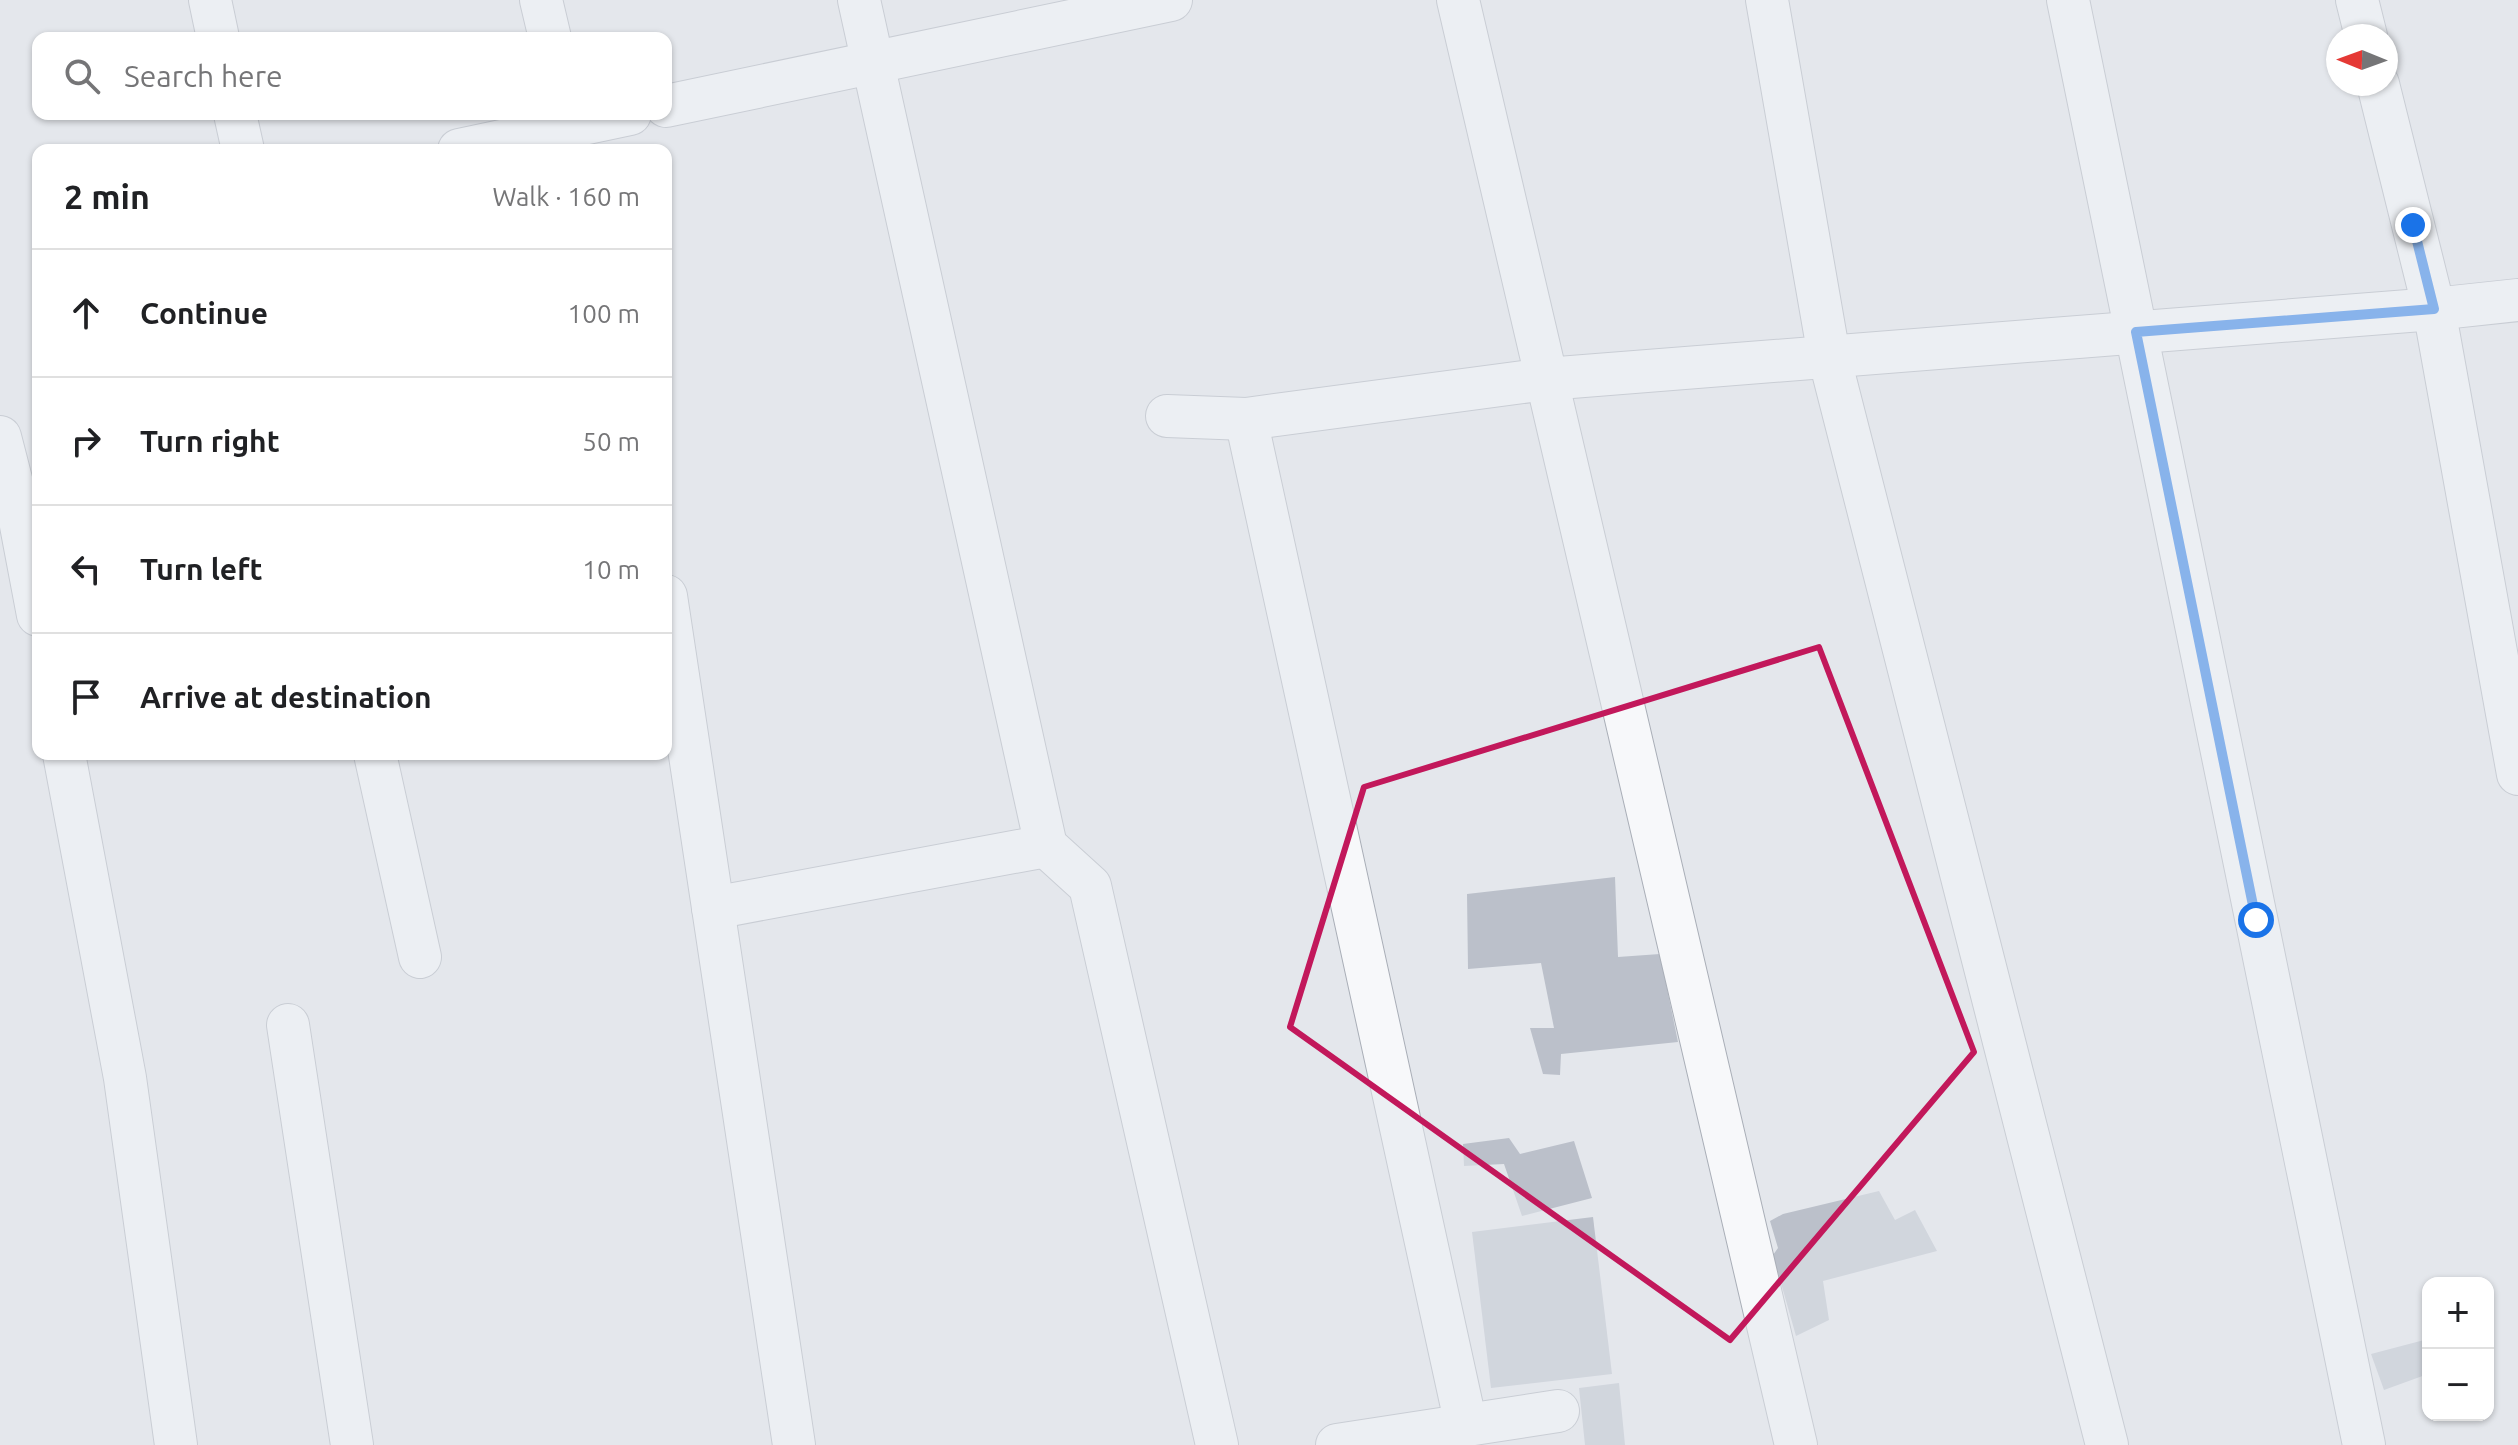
<!DOCTYPE html>
<html lang="en">
<head>
<meta charset="utf-8">
<style>
  :root { --surface:#fff; --page:#f6f6f6; --text:#202124; --muted:#757577; --line:#e0e0e0 }
  body { margin:0; font-family:Ubuntu,sans-serif; background:var(--page); color:var(--text) }
  .controls { position:absolute; right:24px; bottom:24px; display:grid; overflow:hidden; border-radius:16px; box-shadow:0 2px 6px #0004 }
  .controls button { width:72px; height:72px; display:grid; place-items:center; padding:0; border:0; border-bottom:2px solid var(--line); background:var(--surface); color:var(--text); font:40px sans-serif }
  .compass { position:absolute; left:2326px; top:24px; width:72px; height:72px; border-radius:50%; background:var(--surface); box-shadow:0 2px 6px #0004; rotate:271deg }
  .stop { position:absolute; width:24px; height:24px; margin:-18px; border:6px solid #1a73e8; border-radius:50%; background:#fff }
  .stop.end { background:#1a73e8; border-color:#fff; box-shadow:0 2px 8px #0008 }
  .list { margin:0; padding:0; list-style:none }
  h2 { display:flex; justify-content:space-between; align-items:center; height:104px; margin:0; padding:0 32px; font-size:34px }
  h2 small { font-size:26px; font-weight:400; color:var(--muted) }
  .list li { display:grid; grid-template-columns:52px 1fr auto; gap:24px; align-items:center; box-sizing:border-box; height:128px; padding:0 32px; border-top:2px solid var(--line) }
  .list b { display:block; font-size:30px; white-space:nowrap }
  .list em { font-size:26px; font-style:normal; color:var(--muted) }
  .icon { flex:none; width:44px; height:44px; fill:none; stroke:currentColor; stroke-width:2; stroke-linecap:round; stroke-linejoin:round }
  .map { position:relative; flex:none; width:2518px; height:1445px; overflow:hidden }
  .search { position:absolute; background:var(--surface); box-shadow:0 2px 6px #0004; left:32px; top:32px; width:640px; height:88px; display:flex; align-items:center; gap:20px; box-sizing:border-box; padding:0 28px; border-radius:16px; color:var(--muted); font-size:30px }
  .panel { position:absolute; background:var(--surface); box-shadow:0 2px 6px #0004; left:32px; top:144px; width:640px; height:616px; border-radius:16px }
  .map>svg:first-child { display:block }
  .building { fill:#bbc0ca }
  .lines { fill:none; stroke-linecap:round; stroke-linejoin:round }
  .street-casing { stroke:#a9aeb7; stroke-width:44 }
  .street { stroke:#f7f8fa; stroke-width:42 }
  .route { stroke:#1a73e8; stroke-width:10 }
  .marked { fill:none; stroke:#c2185b; stroke-width:6; stroke-linejoin:round }
</style>
</head>
<body>
<div class="map">
<svg width="2518" height="1445" viewBox="0 0 2518 1445">
  <rect width="100%" height="100%" fill="#e4e7ec"/>
  <!-- building -->
  <g class="building">
    <polygon points="1615,877 1618,957 1660,954 1678,1042 1561,1054 1560,1075 1543,1074 1530,1028 1554,1028 1541,963 1468,969 1467,894"/>
    <polygon points="1509,1138 1520,1154 1574,1141 1592,1198 1522,1216 1504,1164 1464,1166 1463,1144"/>
    <polygon points="1879,1191 1895,1220 1915,1210 1937,1251 1823,1281 1829,1320 1796,1336 1773,1255 1778,1248 1770,1221 1783,1214"/>
    <polygon points="1593,1217 1612,1374 1491,1388 1472,1232"/>
    <polygon points="2428,1339 2428,1374 2384,1390 2371,1354"/>
    <polygon points="1619,1383 1625,1445 1585,1445 1579,1388"/>
  </g>
  <g class="lines">
    <defs>
      <g id="street">
        <polyline points="210,0 218,38"/>
        <polyline points="541,0 550,38"/>
        <polyline points="859,0 1046,846 1090,886 1217,1445"/>
        <polyline points="1458,0 1796,1445"/>
        <polyline points="1767,0 1829,356 2107,1445"/>
        <polyline points="2068,0 2364,1445"/>
        <polyline points="2357,0 2366,36"/>
        <polyline points="2378,84 2434,309 2518,774"/>
        <polyline points="666,106 1171,0"/>
        <polyline points="235,114 243,150"/>
        <polyline points="459,150 630,114"/>
        <polyline points="1167,416 1246,419 1546,379 2434,309 2518,300"/>
        <polyline points="1246,419 1466,1425"/>
        <polyline points="0,437 16,499 38,615"/>
        <polyline points="666,596 794,1445"/>
        <polyline points="64,754 125,1078 176,1445"/>
        <polyline points="375,754 420,957"/>
        <polyline points="713,908 1046,846"/>
        <polyline points="288,1025 352,1445"/>
        <polyline points="1337,1445 1558,1411"/>
      </g>
    </defs>
    <!-- street casing -->
    <use href="#street" class="street-casing"/>
    <!-- street -->
    <use href="#street" class="street"/>
  </g>
  <g class="lines">
    <!-- route -->
    <polyline class="route" points="2256,920 2136,332 2434,309 2413,225"/>
  </g>
  <!-- marked area -->
  <path d="M0 0H2518V1445H0ZM1819,647l155,405 -244,288 -440,-313 74,-240z" fill="#e4e7ec" fill-opacity=".55" fill-rule="evenodd"/>
  <path class="marked" d="M1819,647l155,405 -244,288 -440,-313 74,-240z"/>
</svg>
<div class="controls">
<button>+</button>
<button>−</button>
</div>
<svg class="compass" viewBox="-18 -18 36 36"><path d="M0-13l5 13h-10z" fill="#e53935"/><path d="M0 13l5-13h-10z" fill="#757577"/></svg>
<div class="stop" style="left:2256px;top:920px"></div>
<div class="stop end" style="left:2413px;top:225px"></div>
<div class="search"><svg class="icon" aria-label="search" viewBox="0 0 24 24"><circle cx="10" cy="10" r="6"/><path d="M15 15l6 6"/></svg>Search here</div>
<section class="panel">
<h2>2 min<small>Walk · 160 m</small></h2>
<ul class="list">
<li><svg class="icon" aria-label="ahead" viewBox="0 0 24 24"><path d="M12 20V5M6 11l6-6 6 6"/></svg><div><b>Continue</b></div><em>100 m</em></li>
<li><svg class="icon" aria-label="right" viewBox="0 0 24 24"><path d="M7 20v-9h11M14 6l5 5-5 5"/></svg><div><b>Turn right</b></div><em>50 m</em></li>
<li><svg class="icon" aria-label="left" viewBox="0 0 24 24"><path d="M17 20v-9H6M10 6l-5 5 5 5"/></svg><div><b>Turn left</b></div><em>10 m</em></li>
<li><svg class="icon" aria-label="arrive" viewBox="0 0 24 24"><path d="M6 21V4h12l-3 4 3 4H6"/></svg><div><b>Arrive at destination</b></div></li>
</ul>
</section>
</div>
</body>
</html>
